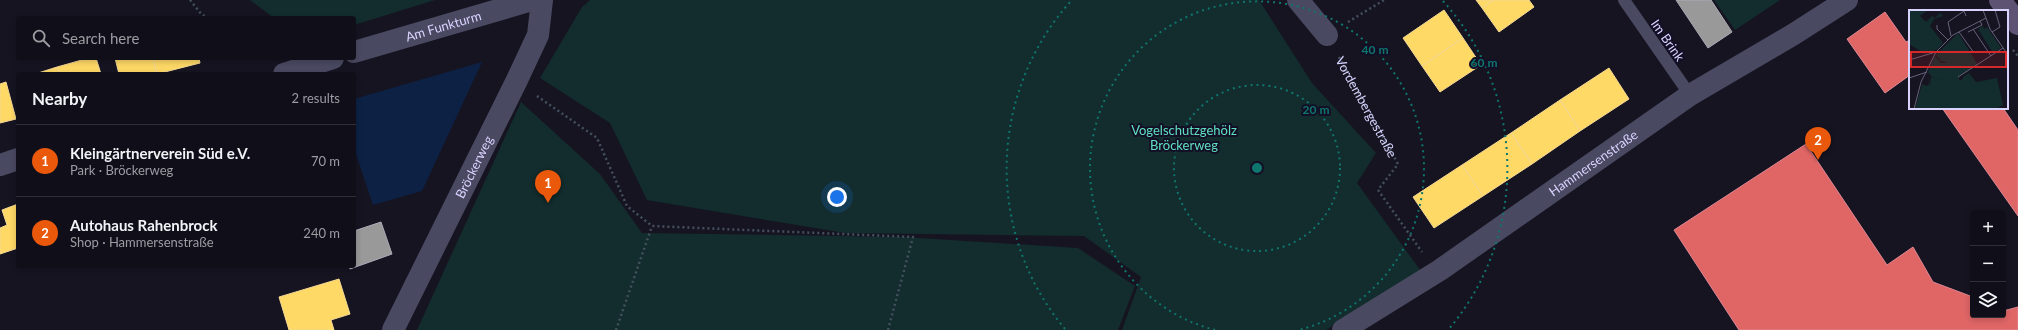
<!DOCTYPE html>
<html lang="en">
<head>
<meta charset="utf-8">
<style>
  :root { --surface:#100f19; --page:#1e1d26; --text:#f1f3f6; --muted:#9c9ca2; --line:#302f38; --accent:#ea580c }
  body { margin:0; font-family:Lato,sans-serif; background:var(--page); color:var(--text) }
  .controls { position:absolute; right:12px; bottom:12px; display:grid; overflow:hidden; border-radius:4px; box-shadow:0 2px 6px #0003 }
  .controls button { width:36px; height:36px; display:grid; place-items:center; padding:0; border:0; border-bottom:1px solid var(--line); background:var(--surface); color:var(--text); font:20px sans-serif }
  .you { position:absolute; left:837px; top:197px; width:14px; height:14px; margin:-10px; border:3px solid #fff; border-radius:50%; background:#1a73e8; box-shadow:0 0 0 6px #1a73e833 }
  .badge { display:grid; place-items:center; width:26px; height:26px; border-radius:50%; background:var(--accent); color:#fff; font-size:13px; font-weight:700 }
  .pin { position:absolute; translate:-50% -33px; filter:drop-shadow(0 1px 2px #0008) }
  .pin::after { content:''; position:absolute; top:21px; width:14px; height:12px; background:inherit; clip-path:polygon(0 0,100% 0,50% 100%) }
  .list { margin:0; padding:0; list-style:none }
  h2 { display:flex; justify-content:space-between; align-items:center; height:52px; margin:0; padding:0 16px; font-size:17px }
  h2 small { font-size:13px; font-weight:400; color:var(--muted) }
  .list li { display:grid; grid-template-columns:26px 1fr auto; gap:12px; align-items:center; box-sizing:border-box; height:72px; padding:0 16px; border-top:1px solid var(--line) }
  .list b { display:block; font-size:15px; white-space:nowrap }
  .list p { margin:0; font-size:13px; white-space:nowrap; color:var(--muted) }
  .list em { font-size:13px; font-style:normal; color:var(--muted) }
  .icon { flex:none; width:22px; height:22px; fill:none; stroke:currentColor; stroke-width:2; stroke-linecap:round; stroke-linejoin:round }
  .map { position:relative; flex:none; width:2018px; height:330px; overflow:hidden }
  .search { position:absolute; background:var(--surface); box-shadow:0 2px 6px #0003; left:16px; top:16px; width:340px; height:44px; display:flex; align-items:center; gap:10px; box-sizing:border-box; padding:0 14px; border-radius:4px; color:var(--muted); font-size:15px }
  .panel { position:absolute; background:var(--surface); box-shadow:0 2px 6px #0003; left:16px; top:72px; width:340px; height:196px; border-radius:4px }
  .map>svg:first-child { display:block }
  .green { fill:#132c2d }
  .water { fill:#0d2144 }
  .homes { fill:#ffd966; stroke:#f4d894 }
  .shops { fill:#e06666; stroke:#de8794 }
  .industry { fill:#999; stroke:#acabb8 }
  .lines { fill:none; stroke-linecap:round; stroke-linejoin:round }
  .path { stroke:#44505f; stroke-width:2.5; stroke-dasharray:2 3; stroke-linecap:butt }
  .lane { stroke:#4a4962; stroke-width:12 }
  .street { stroke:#4a4962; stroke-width:22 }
  .primary { stroke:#5e5373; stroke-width:22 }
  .ring { fill:none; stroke:#0f766e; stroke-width:2; stroke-dasharray:2 4 }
  .labels { text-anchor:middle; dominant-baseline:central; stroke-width:4; stroke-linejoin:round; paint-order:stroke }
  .street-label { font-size:13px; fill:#d9d4ff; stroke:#130f26 }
  .park-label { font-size:13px; fill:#5fe0c0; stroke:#130f26 }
  .inset-road { fill:none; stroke:#64617a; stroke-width:1 }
  .view { fill:#d62828; fill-opacity:0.15; stroke:#d62828; stroke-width:2 }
  .inset-edge { fill:none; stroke:#d9d4ff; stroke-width:2 }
  .centre { fill:#0f766e; stroke:#130f26; stroke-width:2 }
  .ring-label { font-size:12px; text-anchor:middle; font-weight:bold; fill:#0f766e; stroke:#130f26; stroke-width:4; stroke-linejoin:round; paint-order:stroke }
</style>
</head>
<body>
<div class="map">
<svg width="2018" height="330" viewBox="0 0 2018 330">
  <rect width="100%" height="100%" fill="#161421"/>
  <!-- green -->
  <g class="green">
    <polygon points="250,0 435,0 354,25 354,18 274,18"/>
    <polygon points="590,0 1259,0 1312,83 1376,153 1357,183 1421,271 1326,330 1122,330 1141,277 1084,236 845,233 647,200 610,123 540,78 582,7"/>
    <polygon points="1714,0 1780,0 1735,30"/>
    <polygon points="521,102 600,174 642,233 903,237 1078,248 1135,286 1118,330 417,330"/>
  </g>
  <!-- water -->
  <polygon class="water" points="482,62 422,191 373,205 354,148 354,99"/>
  <!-- homes -->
  <g class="homes">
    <polygon points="1476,0 1494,0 1482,8"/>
    <polygon points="1494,0 1529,0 1534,7 1499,32 1482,8"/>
    <polygon points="1444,10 1463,38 1422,66 1403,38"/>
    <polygon points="1463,38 1481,65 1440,92 1422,66"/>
    <polygon points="89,58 96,58 101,74 59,74 57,67"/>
    <polygon points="115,58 153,58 157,74 119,74"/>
    <polygon points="153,58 199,58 200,63 157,74"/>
    <polygon points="57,67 59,74 35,74"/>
    <polygon points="1609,68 1629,99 1580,131 1560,100"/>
    <polygon points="6,82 16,119 0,123 0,84"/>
    <polygon points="1560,100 1580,131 1532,164 1511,133"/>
    <polygon points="1511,133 1532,164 1483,196 1462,165"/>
    <polygon points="1462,165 1483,196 1434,228 1413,197"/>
    <polygon points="18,204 18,248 0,254 0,228 7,225 2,210"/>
    <polygon points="339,279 350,314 331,320 334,330 289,330 279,297"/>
  </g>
  <!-- shops -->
  <g class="shops">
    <polygon points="1885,12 1906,42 1910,40 1910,75 1885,93 1847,39"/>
    <polygon points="1942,108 2003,108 2018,130 2018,216"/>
    <polygon points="1806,144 1887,265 1913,247 1933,282 1973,297 1973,315 2003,315 2003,311 2018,307 2018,330 1739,330 1674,230"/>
  </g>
  <!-- industry -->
  <g class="industry">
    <polygon points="1676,0 1711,0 1732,32 1708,48"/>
    <polygon points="381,222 392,254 350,269 349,266 354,266 354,231"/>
  </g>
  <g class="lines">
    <!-- path -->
    <g class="path">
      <polyline points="190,0 202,15 210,18"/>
      <polyline points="1348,22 1384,0"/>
      <polyline points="2013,50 2018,56"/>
      <path id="s1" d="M1339,57l59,107 -20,26 44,62"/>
      <polyline points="537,96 597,138 627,206 652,226 913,237 888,330"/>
      <polyline points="616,330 652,226"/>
    </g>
    <!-- lane -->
    <polyline class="lane" points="1624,0 1690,95"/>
    <!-- street -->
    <g class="street">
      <polyline points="1298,0 1327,35"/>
      <path id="s2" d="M354,52l178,-52"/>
      <polyline points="284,74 333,58"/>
      <polyline points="0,165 18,159"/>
      <path id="s3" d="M393,330l123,-248 22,-47 4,-35"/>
      <path id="s4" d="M1343,330l97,-60 250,-175 104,-61 53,-34"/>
    </g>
    <!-- primary -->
    <polyline class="primary" points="2000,0 2018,24"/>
  </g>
  <!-- distance rings -->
  <g class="ring">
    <circle cx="1257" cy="168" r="83"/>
    <path d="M1215 330A167 167 0 1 1 1299 330"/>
    <path d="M1065 329A250 250 0 0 1 1071 1M1443 1A250 250 0 0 1 1449 329"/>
  </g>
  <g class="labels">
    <!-- street labels -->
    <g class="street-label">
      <text stroke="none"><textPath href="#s2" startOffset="93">Am Funkturm</textPath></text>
      <text transform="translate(1668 40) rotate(55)">Im Brink</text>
      <text stroke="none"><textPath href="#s1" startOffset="57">Vordembergestraße</textPath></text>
      <text stroke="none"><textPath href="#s4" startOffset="301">Hammersenstraße</textPath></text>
      <text stroke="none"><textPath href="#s3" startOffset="182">Bröckerweg</textPath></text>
    </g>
    <!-- park labels -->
    <g class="park-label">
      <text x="1184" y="130">Vogelschutzgehölz<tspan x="1184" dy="15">Bröckerweg</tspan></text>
    </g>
  </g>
  <!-- overview -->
  <g transform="translate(1909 10)">
    <rect width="99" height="99" fill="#161421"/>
    <path d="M0,0h19l-8,6 6,6 6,-6 3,2 5,-5 3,3 -9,3 -4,7 13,17 -5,6 -13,5 -16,-10zM74,16l1,3 3,-2 14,21 -8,5 -15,-24zM49,23l20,32 -19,11v4h3l1,-3 6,-4 7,9 21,-4 6,27 -7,4h-81l7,-25 5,2 2,-2 -1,-11 2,13 1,-9 18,5 -17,-5 -4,-5 7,-16 6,7h7l-7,-2 -5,-6z" fill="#132c2d"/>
    <path class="inset-road" d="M74,0l7,19 18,26M28,15v4l11,11M64,19l18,27M50,22l15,21M59,22l14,-7 -2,-4M83,22l8,-5 -5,-17M42,26l-3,-14 16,-11 2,5M0,50l27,-8M49,67l45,-29M0,68l18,-6M5,99l7,-27 15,-30 17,-17 33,-17"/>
    <path class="view" d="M2,42h95v15h-95z"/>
    <rect width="99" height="99" class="inset-edge"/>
  </g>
  <circle cx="1257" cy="168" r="6" class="centre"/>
  <g class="ring-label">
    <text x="1375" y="54">40 m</text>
    <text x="1484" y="67">60 m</text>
    <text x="1316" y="114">20 m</text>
  </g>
</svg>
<div class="controls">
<button>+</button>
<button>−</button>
<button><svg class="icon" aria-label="layers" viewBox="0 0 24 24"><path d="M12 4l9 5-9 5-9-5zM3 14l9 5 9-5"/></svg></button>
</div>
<div class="you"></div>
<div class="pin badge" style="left:548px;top:203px">1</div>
<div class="pin badge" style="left:1818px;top:160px">2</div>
<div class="search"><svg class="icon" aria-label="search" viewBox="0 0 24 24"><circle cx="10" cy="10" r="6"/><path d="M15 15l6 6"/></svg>Search here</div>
<section class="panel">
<h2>Nearby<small>2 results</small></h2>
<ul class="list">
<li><span class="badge">1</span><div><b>Kleingärtnerverein Süd e.V.</b><p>Park · Bröckerweg</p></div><em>70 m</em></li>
<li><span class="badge">2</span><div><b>Autohaus Rahenbrock</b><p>Shop · Hammersenstraße</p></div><em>240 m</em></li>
</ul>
</section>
</div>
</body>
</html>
